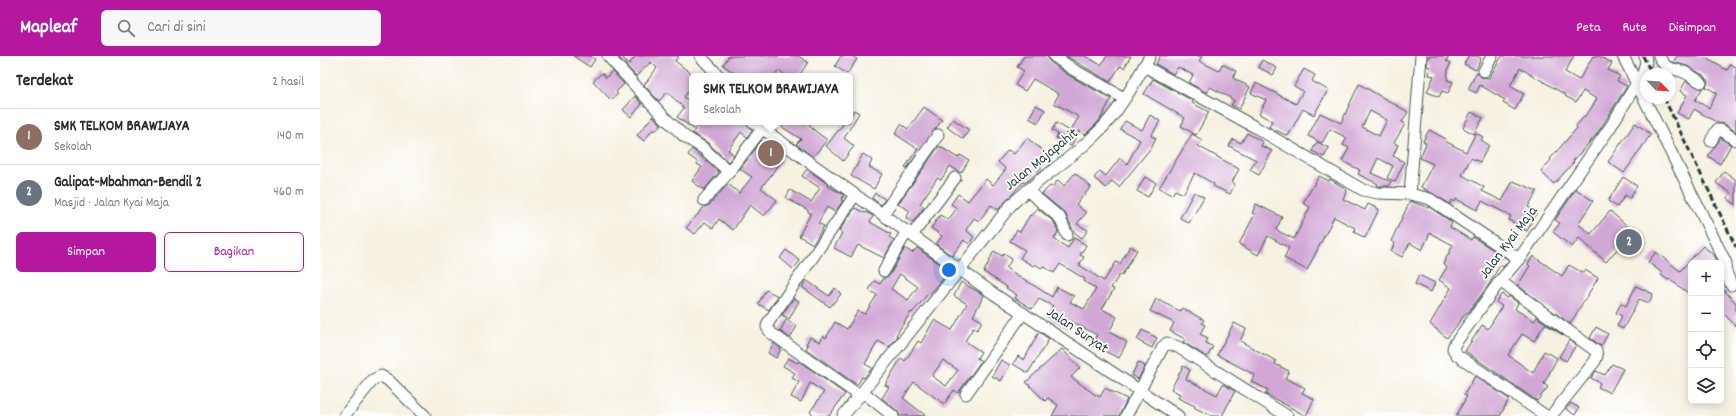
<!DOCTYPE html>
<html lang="id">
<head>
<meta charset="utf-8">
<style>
  :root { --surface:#fff; --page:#f7f7f7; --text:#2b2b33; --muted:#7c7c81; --line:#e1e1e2; --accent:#b5179e }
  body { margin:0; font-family:Dekko,sans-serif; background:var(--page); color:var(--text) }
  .controls { position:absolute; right:12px; bottom:12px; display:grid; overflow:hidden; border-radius:6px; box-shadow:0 2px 10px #0003 }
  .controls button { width:36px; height:36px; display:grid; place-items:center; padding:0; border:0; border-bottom:1px solid var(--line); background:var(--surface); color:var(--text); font:20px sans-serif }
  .compass { position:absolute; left:1320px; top:12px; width:36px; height:36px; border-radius:50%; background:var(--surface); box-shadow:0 2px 10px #0003; rotate:115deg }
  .you { position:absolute; left:629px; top:214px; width:14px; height:14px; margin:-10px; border:3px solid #fff; border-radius:50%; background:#1a73e8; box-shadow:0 0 0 6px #1a73e833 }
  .badge { display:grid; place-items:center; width:26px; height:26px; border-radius:50%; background:var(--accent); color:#fff; font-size:13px; font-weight:700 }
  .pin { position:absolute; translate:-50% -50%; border:2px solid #fff; box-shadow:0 1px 4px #0006 }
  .popup { position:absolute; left:369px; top:17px; width:164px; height:52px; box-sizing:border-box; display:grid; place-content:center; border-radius:6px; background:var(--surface); filter:drop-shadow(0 1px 3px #0005); font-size:13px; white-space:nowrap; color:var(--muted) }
  .popup b { font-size:15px; color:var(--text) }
  .popup::after { content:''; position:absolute; left:50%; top:100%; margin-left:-8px; border:8px solid transparent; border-top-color:var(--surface) }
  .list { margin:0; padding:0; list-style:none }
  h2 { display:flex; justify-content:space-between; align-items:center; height:52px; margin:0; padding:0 16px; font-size:17px }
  h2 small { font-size:13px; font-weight:400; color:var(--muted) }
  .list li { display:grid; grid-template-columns:26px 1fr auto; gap:12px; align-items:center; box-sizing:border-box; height:56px; padding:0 16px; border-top:1px solid var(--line) }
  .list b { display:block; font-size:15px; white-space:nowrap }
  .list p { margin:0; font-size:13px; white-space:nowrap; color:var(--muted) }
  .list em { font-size:13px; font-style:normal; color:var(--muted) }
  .actions { display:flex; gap:8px; padding:12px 16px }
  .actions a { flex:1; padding:9px 0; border:1px solid var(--accent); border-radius:6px; text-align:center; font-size:14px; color:var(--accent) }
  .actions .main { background:var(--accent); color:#fff }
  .icon { flex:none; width:22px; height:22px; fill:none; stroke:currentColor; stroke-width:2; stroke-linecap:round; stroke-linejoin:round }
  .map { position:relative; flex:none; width:1416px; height:360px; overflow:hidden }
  header { display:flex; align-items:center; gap:24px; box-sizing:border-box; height:56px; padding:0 20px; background:var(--accent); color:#fff }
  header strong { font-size:19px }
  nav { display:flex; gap:22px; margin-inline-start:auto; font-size:14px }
  .search { width:280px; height:36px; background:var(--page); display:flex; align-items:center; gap:10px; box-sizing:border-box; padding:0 14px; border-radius:6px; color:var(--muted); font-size:15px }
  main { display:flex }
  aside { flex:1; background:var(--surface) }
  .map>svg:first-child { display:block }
  .building { fill:#d1a8d5; fill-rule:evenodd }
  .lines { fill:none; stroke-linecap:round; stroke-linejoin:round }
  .minor-casing { stroke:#3f584e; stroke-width:13 }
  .minor { stroke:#fff; stroke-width:11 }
  .rail { stroke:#1f3d34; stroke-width:3; stroke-dasharray:6 3; stroke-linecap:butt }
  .labels { text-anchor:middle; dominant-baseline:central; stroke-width:3.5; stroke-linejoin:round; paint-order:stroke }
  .street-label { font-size:15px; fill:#1f3d34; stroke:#fff }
</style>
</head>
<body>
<header>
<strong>Mapleaf</strong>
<div class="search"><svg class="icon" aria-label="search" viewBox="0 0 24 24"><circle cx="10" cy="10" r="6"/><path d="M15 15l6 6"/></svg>Cari di sini</div>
<nav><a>Peta</a><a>Rute</a><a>Disimpan</a></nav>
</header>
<main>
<aside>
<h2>Terdekat<small>2 hasil</small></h2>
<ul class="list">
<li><span class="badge" style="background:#8d6e63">1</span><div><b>SMK TELKOM BRAWIJAYA</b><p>Sekolah</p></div><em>140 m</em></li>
<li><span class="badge" style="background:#6b7280">2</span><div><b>Galipat-Mbahman-Bendil 2</b><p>Masjid · Jalan Kyai Maja</p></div><em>460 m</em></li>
</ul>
<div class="actions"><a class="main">Simpan</a><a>Bagikan</a></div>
</aside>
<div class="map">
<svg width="1416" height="360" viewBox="0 0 1416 360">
  <rect width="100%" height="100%" fill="#fff"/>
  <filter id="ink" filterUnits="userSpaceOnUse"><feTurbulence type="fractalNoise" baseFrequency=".025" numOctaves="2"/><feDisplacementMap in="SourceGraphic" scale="8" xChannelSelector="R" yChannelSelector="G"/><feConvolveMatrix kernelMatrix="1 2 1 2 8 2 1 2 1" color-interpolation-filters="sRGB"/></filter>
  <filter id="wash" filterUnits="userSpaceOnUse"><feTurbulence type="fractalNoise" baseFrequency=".012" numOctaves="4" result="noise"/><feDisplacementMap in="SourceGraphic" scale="16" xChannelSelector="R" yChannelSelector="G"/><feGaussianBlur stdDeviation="0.9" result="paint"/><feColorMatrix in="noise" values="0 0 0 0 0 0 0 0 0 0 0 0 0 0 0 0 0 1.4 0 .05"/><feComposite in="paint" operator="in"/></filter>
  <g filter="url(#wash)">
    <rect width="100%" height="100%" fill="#f6f1e1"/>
    <g id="blocks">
      <!-- building -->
      <g class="building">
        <polygon points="253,0 270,0 275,3 270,11"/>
        <polygon points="301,0 309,8 316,0 359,0 355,5 372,18 372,30 364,41 369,45 372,41 372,66 425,66 432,74 427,81 421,76 408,94 414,99 408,106 388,87 372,77 375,74 357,61 364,52 347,36 339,45 324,29 337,12 331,6 316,20 299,2"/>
        <polygon points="409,0 478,0 488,6 479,20 466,20 459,14 455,20 418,20 403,9"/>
        <polygon points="521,0 531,0 537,3 527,18 515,10"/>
        <polygon points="704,0 727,0 730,6 750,20 791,43 780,64 765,79 759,75 751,90 736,82 738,78 732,74 736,67 750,75 759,61 734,47 739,38 713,23 705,35 695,29 704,15 697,11"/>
        <polygon points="746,0 765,0 781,9 787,0 811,0 804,12 800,10 790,26"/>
        <polygon points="840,0 882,0 879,5 899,15 902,8 916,15 913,22 930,31 919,53 911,49 914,45 909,41 890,31 887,37 869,27 873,19 858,11 853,18 836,8"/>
        <polygon points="1108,0 1129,0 1126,5 1131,7 1128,13 1127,24 1133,26 1128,37 1122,35 1119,41 1107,36 1114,20 1109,19 1110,11 1107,10"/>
        <polygon points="1148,0 1157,0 1161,2 1156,14 1144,8"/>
        <polygon points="1182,0 1254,0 1245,16 1259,24 1273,0 1279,0 1292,7 1288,14 1300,20 1297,25 1307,30 1277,78 1253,105 1254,106 1234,128 1221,116 1231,104 1230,103 1257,72 1256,70 1270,54 1277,43 1263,35 1256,46 1245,40 1246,39 1200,12 1190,30 1204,38 1195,54 1183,47 1185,44 1160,29 1156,37 1148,33 1157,16 1161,21 1169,22"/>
        <polygon points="1357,0 1382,0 1407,14 1411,8 1416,11 1416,76 1405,68 1398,67 1374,53 1369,63 1357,57 1367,39 1360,35 1366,25 1382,33 1375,44 1389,52 1397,37 1386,31 1388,25 1385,20 1367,10 1353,6"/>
        <polygon points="942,4 957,12 953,19 938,11"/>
        <polygon points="984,13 995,19 992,25 1008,34 994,59 983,53 968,80 949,71 952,65 939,58 946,44 931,37 936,27 976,48 983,35 974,30"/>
        <polygon points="292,15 304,28 296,36 298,38 291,44 273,25 282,17 286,22"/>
        <polygon points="833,23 873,45 872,47 889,56 876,79 861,70 865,62 824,38"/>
        <path d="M1039,28l49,28 -6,10 3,2 -11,19 4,2 -5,11 11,6 -9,20 -8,-4 6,-12 -15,-8 -7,15 20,9 -2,4h-12l1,-2 -20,-10 2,-4 -18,-9 7,-13 -6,-3 4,-7 -17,-9 -8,14 -14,-7 12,-23 21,10zM1050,55l17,9 -8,16 -17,-9z"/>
        <polygon points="315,40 322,48 311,61 303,54"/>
        <polygon points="716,49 725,54 718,67 709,62"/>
        <polygon points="604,51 622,64 587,112 585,111 598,93 575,78 581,68 588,73"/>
        <polygon points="534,54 539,57 524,82 534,90 523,105 506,90 525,66 530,66 530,60"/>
        <polygon points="1151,56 1163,62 1154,78 1143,72"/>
        <polygon points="830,59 840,65 831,80 836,82 830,93 799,131 792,125 786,132 774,122 780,115 786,120 800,102 807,108 820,84 800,73 805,65 822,74"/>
        <polygon points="333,60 341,68 335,75 333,73 324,85 317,79"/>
        <polygon points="633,63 649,74 643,83 627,71"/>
        <polygon points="466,66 492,66 489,70 507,84 493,101 476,88 481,83 462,71"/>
        <polygon points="1315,67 1331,78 1304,117 1288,106"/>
        <polygon points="1109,74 1126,83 1125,85 1146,96 1156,77 1163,81 1161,84 1169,89 1160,106 1151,102 1142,119 1164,131 1162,135 1182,145 1193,125 1217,135 1208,151 1217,156 1207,175 1189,164 1191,160 1162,145 1157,154 1136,143 1135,146 1132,144 1130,148 1101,131 1113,108 1100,102 1106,87 1103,85"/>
        <polygon points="927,77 943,86 941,90 952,95 939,119 930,114 936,104 909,90 913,83 921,87"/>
        <polygon points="872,78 882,84 878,90 919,113 912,126 915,128 910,138 893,130 894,128 875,117 863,138 855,134 852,139 839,132"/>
        <polygon points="707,82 730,100 717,117 705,127 703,126 678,154 671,149 659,165 654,162 646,174 654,181 649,188 644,184 632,200 616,188 622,180 611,172 620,159 628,164 637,152 631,148 638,138 648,145 666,123 673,129 686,113 678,106 688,94 694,98"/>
        <polygon points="1401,82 1411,89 1400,108 1388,100"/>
        <polygon points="441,85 448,90 446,92 462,105 441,132 457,144 444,160 430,149 413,174 399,163 393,172 385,166 375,178 366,172 384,151 389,149 408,128 419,137 432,121 420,113"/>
        <polygon points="997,86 1009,92 1004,101 992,95"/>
        <polygon points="619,90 638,102 640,99 649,104 641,117 630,110 621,124 617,122 600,148 604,151 593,166 586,162 590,155 578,148"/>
        <polygon points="372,93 399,116 384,134 372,125 382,111 377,108 378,106 368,99"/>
        <polygon points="543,98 552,104 549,111 562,118 554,133 531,120"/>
        <polygon points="487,113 509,129 508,130 524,139 521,144 523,145 515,156 507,151 498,167 504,170 493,188 479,180 491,157 488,156 488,154 466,142 470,134 491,146 500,132 482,120"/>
        <polygon points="1404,115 1416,124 1416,149 1407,142 1411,137 1396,127"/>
        <polygon points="755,117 771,131 756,148 766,157 757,168 768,174 762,182 754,176 745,157 722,138 730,130 732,131 738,124 744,130"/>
        <polygon points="999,120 1009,125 1010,123 1027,134 1023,143 1045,154 1048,148 1059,153 1045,182 1034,176 1035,172 1014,161 987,214 964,202 969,192 948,180 938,199 919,188 935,158 932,157 936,148 962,161 956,174 974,183 990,151 983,147"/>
        <polygon points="825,121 836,127 828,141 817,135"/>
        <polygon points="1303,121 1317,130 1310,142 1305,139 1297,151 1288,145"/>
        <polygon points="1256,133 1273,145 1258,168 1271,178 1290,155 1313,175 1286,206 1259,182 1252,191 1233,176 1240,167 1235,164"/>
        <polygon points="874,136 884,141 869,167 860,162"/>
        <polygon points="555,137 565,143 561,149 552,142"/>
        <polygon points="1090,145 1109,152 1109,151 1132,166 1130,171 1151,184 1153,181 1189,204 1183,211 1180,209 1168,230 1151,253 1148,257 1147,256 1127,282 1110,268 1131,232 1119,224 1127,211 1123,208 1133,189 1110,177 1102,194 1090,187 1082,201 1071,195 1075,187 1071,185"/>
        <polygon points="535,152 545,157 546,156 553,160 550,166 571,178 569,181 574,184 564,202 538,189 531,201 514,192 522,177 519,175"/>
        <polygon points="717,152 734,166 738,176 734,183 748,192 754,182 766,189 760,199 764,201 759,209 784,225 796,206 800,208 810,190 817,194 802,219 800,218 791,232 794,233 782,253 797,261 789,276 807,286 799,302 771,289 777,279 751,265 747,273 727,260 733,250 719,243 712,253 695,242 697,239 686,232 687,231 664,216 674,195 682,200 684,198 692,203 686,212 732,241 737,231 754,240 750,246 764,253 776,233 764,225 765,223 740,208 734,217 723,210 721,212 715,208 713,210 700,202 705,194 690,185 697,174 700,176 710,159 712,160"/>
        <polygon points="1383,190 1395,200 1398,207 1371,207 1371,239 1349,223 1348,224 1341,219 1342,217 1328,206 1336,196 1360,215"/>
        <path d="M585,192l7,5 5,-5 33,23 -21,24 -1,-1 -16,19 -1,-1 -15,23 2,1 -9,11 -11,-6 -13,23 7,4 -8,10 -2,-1 -5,8 -51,-36 2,-4 -2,-1 4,-7 10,5 3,-6 3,2 9,-16 12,7 11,-18 7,3 12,-19 -8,-5 5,-9 6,3 4,-6 6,-3zM580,218l18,13 -10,13 -17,-11z"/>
        <polygon points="466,194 480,205 473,213 460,202"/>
        <polygon points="1213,200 1242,220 1249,209 1263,217 1265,214 1278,222 1250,268 1197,229 1198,229 1210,210 1208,208"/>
        <polygon points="1099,219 1115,227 1111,236 1095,228"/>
        <polygon points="486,224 509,240 515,232 521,238 510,251 482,231"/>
        <path d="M641,226l23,13 -11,21 9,5 -5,9 -4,-2 -8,13 16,11 -4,6 4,3 -23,32 -4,-3 -10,14 -30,-22 -11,16 23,18h-26l-3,-5 -15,-13 7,-11 -4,-2 16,-27 4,3 13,-20 3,2 13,-23 18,10 15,-26 -13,-8zM623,304l15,10 -12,16 -14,-10z"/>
        <polygon points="1316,230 1333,238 1329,247 1319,243 1303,273 1297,270 1302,260 1296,257 1301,247 1306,250"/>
        <polygon points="1401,231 1416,247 1416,270 1401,255"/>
        <polygon points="446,234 458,240 449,254 438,248"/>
        <polygon points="1182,238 1188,242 1189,240 1198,247 1195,253 1214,265 1217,261 1243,279 1225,268 1214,285 1202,278 1188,299 1213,317 1224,295 1237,302 1224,328 1228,331 1217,345 1145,295 1162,269 1168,273 1182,250 1176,246"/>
        <polygon points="474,242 479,245 469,263 462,259"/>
        <polygon points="836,243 860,255 862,252 884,264 882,267 885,269 880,278 888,282 886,287 893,291 887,301 863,286 865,283 850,275 854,267 830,255"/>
        <polygon points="466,264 477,270 470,282 460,275"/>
        <polygon points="914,267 926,273 920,285 956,305 955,308 969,315 965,322 985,332 982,337 994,343 986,360 946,338 948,334 931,325 935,319 897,299"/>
        <polygon points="1276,271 1288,278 1281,290 1270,282"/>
        <polygon points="822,274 837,282 832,292 817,284"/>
        <polygon points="719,276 729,283 708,317 693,308 698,300 704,304"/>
        <polygon points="1249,284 1256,289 1246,305 1239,301"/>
        <polygon points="454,287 461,293 456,302 448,297"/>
        <polygon points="742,293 760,312 751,321 777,340 777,339 780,341 785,332 807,343 799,360 732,360 738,349 728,342 725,345 706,326"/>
        <polygon points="468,302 478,307 479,305 525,338 509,360 495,360 490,356 504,336 490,327 481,346 471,341 479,326 472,322 475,317 463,310"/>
        <polygon points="681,304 690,309 681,325 672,320"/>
        <polygon points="818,306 825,310 818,323 812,319"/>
        <polygon points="1292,308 1303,313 1290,337 1278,331 1280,327 1271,322 1276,315 1285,319"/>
        <polygon points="863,310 870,314 866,323 897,339 903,328 915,335 902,360 892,360 875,352 875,350 858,342 860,338 851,333"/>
        <polygon points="1155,320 1189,343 1180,360 1136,360 1147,340 1144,339"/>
        <polygon points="1251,347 1259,352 1255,359 1246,353"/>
      </g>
    </g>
  </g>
  <g filter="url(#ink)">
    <use href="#blocks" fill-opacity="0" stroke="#3f584e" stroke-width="1"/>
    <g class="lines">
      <defs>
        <g id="minor">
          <polyline points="288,0 344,61 364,80 383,92 409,116"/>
          <polyline points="380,0 399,20"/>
          <polyline points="734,0 754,14 804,42"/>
          <polyline points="1303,0 1406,207 1405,213 1411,229"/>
          <path d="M1339,0c7,15 12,11 25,16 6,3 11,7 17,10"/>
          <polyline points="824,10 935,71 1043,134 1058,137 1090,138 1110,143 1199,203"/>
          <polyline points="1164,15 1172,0"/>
          <polyline points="433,66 674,238 858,360"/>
          <polyline points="1391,85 1397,74 1401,74 1416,84"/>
          <polyline points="707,134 740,162 747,179"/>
          <polyline points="1090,138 1101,0"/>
          <polyline points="535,139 448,267 447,271 451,277 540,340"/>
          <polyline points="384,144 409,116 442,73"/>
          <polyline points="563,158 618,79"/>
          <polyline points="592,179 635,122"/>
          <polyline points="564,215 587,175"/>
          <polyline points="1180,225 1276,295 1277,300 1275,305 1231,360"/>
          <polyline points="543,336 573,360"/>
          <polyline points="646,338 703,257"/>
          <polyline points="24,360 53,324 61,320 68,324 105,360"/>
          <path d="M523,360l168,-211c27,-26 59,-45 85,-71 21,-19 40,-53 54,-78"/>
          <polyline points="806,360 843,291 847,287 858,291 967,360"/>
          <polyline points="1226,360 1137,299 1133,293 1134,289 1180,225 1199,203 1291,70 1323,17 1326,6 1325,0"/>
        </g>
      </defs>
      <!-- minor casing -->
      <use href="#minor" class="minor-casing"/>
      <!-- minor -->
      <use href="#minor" class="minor"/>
      <!-- rail -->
      <g class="rail">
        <polyline points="1323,0 1332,18"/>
        <polyline points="1344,42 1416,191"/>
      </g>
    </g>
  </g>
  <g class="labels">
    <!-- street labels -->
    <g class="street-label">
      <text transform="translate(722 104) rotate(-39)">Jalan Majapahit</text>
      <text transform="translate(1189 187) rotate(-53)">Jalan Kyai Maja</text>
      <text transform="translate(757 275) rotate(34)">Jalan Suryat</text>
    </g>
  </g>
</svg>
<div class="controls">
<button>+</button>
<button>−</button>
<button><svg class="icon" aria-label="locate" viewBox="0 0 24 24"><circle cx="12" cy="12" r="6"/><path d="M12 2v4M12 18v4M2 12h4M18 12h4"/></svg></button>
<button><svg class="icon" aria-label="layers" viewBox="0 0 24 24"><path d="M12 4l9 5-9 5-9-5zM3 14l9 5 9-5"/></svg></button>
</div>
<svg class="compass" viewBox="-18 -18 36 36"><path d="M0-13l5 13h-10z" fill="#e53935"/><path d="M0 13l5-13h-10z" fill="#7c7c81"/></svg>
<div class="you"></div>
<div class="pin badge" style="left:451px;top:97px;background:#8d6e63">1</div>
<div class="popup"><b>SMK TELKOM BRAWIJAYA</b>Sekolah</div>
<div class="pin badge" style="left:1309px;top:186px;background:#6b7280">2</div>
</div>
</main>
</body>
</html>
